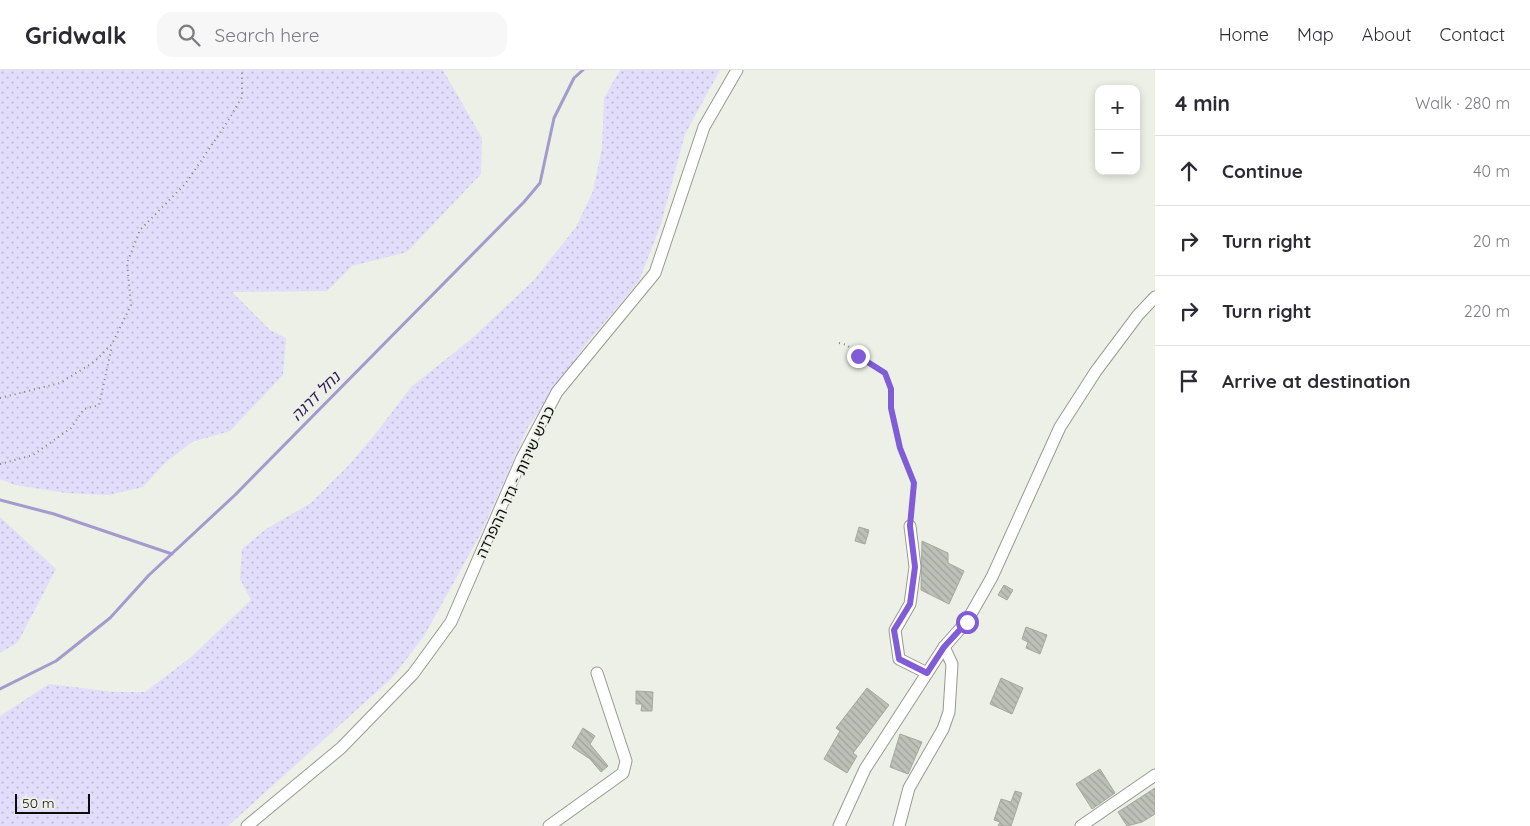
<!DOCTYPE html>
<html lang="en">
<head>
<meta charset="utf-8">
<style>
  :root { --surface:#fff; --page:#f7f7f7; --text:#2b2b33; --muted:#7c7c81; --line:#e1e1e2 }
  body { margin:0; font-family:Quicksand,"Noto Sans Hebrew",sans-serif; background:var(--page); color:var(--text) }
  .controls { position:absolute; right:15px; top:15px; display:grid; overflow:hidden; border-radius:10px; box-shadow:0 2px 8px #0003 }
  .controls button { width:45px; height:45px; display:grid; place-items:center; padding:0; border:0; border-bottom:1px solid var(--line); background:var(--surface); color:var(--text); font:25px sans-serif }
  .scale { position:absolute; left:15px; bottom:12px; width:75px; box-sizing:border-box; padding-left:5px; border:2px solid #0d0e0b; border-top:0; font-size:14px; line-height:18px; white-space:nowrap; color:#0d0e0b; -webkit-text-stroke:4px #edf0e6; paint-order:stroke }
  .stop { position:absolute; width:15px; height:15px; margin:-11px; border:4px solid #805cd6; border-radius:50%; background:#fff }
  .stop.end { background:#805cd6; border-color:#fff; box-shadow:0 1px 5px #0008 }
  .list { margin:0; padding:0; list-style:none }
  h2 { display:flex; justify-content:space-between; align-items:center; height:65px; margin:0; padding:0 20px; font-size:21px }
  h2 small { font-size:16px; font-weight:400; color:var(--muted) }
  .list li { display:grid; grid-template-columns:32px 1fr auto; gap:15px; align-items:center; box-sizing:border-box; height:70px; padding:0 20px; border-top:1px solid var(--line) }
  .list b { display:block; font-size:19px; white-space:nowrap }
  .list em { font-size:16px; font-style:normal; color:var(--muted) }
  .icon { flex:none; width:28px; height:28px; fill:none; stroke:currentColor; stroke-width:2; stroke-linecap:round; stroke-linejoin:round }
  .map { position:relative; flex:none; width:1155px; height:756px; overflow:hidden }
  header { display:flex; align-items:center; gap:30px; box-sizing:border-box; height:70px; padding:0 25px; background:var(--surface); border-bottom:1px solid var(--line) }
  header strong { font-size:24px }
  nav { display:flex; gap:28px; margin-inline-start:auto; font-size:18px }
  .search { width:350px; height:45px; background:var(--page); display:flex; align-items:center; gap:12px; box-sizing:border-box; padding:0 18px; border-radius:15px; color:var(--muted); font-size:19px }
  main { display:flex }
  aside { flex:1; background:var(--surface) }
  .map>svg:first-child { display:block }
  .grass { fill:url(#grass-dots) }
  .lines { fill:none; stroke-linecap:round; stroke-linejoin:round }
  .stream { stroke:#a49acd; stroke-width:3 }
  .building { fill:url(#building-back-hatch); stroke:#a5a89e }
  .minor-casing { stroke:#989b92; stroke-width:13 }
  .path { stroke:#82847e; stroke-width:2; stroke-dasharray:1 4; stroke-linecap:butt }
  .minor { stroke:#fff; stroke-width:11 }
  .route { stroke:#805cd6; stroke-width:6 }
  .labels { text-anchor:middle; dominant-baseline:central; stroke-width:4; stroke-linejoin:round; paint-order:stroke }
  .street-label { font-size:15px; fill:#0d0e0b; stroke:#edf0e6 }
  .water-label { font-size:16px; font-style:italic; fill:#2e1a57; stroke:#edf0e6 }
</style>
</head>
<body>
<header>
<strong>Gridwalk</strong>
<div class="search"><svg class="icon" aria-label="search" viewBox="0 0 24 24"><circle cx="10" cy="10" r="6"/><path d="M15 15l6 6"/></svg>Search here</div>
<nav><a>Home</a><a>Map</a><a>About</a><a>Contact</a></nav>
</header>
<main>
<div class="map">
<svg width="1155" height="756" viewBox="0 0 1155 756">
  <defs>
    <pattern id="grass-dots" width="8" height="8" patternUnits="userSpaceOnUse" patternTransform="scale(1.25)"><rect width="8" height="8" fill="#e2ddfa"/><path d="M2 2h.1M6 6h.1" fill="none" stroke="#c1bcd5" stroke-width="1.8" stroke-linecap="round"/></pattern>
    <pattern id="building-back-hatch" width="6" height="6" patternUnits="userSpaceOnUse" patternTransform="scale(1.25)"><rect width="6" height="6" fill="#bdc0b7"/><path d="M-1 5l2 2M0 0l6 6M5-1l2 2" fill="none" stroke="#a1a49c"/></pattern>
  </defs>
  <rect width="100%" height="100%" fill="#edf0e6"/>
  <!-- grass -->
  <g class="grass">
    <polygon points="0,0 443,0 482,68 481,104 407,182 352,196 327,221 232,222 270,260 286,268 283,305 230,361 192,372 165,393 143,417 109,425 66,423 15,415 0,409"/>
    <polygon points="620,0 720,0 685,64 661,154 639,211 586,274 528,357 481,463 424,566 392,608 228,756 0,756 0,646 49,614 114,622 145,622 190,588 251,530 240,509 242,479 266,459 311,433 348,396 377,362 411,317 470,270 534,210 576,157 593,121 602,78 604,28"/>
    <polygon points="0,447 56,499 18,572 0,583"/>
  </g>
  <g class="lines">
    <!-- stream -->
    <g class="stream">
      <polyline points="0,430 54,444 172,484"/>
      <polyline points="0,619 56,591 110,548 149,505 235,425 524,132 540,113 554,48 574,8 583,0"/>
    </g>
  </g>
  <!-- building -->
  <g class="building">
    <polygon points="859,457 869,460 865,474 855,471"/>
    <polygon points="922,471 948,483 948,493 964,501 949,534 921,520"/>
    <polygon points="1004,515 1013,520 1007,530 998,525"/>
    <polygon points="1026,557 1047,565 1040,584 1026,578 1028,572 1022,569"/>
    <polygon points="1001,608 1023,618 1012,644 990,634"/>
    <polygon points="867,618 889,635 853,683 857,686 847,703 824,689 840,661 836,658"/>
    <polygon points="636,621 653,622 652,641 641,641 642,634 636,634"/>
    <polygon points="583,658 595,666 590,674 608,696 601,702 590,689 572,677"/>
    <polygon points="900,664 922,672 908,704 890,697"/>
    <polygon points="1100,699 1115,723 1092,739 1076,714"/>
    <polygon points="1155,718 1155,744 1142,752 1127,756 1118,742"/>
    <polygon points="1015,721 1022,723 1011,756 998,756 1000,752 994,750 1001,729 1011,732"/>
  </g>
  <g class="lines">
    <defs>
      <g id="minor">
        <polyline points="910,456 915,497 910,534 895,560 899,589 927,603"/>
        <polyline points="247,756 341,678 413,604 451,552 522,388 557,322 655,203 704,57 737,0"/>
        <polyline points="549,756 623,703 626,691 597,603"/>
        <polyline points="839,756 865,699 944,577 967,551 992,507 1060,357 1096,301 1138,245 1155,227"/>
        <polyline points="899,756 909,718 943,659 949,642 952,594 944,577"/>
        <polyline points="1081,756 1155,705"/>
      </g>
    </defs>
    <!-- minor casing -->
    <use href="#minor" class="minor-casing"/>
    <!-- path -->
    <g class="path">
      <polyline points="839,273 847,275 858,286 885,303 891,319 891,338 899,378 914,413 911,446"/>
      <polyline points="0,328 60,313 94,292 112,274 131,235 127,193 140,160 186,113 228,51 242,27 242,0"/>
      <polyline points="0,394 33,385 71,358 84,339 99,335 112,276"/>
    </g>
    <!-- minor -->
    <use href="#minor" class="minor"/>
  </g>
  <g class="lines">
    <!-- route -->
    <polyline class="route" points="858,286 885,303 891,319 891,338 900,378 914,413 910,456 915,497 910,534 894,560 899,589 927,603 944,577 967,552"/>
  </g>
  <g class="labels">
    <!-- street labels -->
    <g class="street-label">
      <text transform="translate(515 412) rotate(-65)">כביש שירות - גדר ההפרדה</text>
    </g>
    <!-- water labels -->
    <g class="water-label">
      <text transform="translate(315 326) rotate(-45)">נחל דרגה</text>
    </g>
  </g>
</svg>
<div class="controls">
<button>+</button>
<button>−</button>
</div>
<div class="scale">50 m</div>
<div class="stop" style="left:967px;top:552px"></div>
<div class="stop end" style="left:858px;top:286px"></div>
</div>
<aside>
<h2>4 min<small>Walk · 280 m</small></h2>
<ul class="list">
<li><svg class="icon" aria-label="ahead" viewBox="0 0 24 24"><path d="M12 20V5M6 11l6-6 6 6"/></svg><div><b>Continue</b></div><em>40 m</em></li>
<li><svg class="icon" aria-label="right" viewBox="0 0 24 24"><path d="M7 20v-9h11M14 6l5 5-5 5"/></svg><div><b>Turn right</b></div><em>20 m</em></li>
<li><svg class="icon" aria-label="right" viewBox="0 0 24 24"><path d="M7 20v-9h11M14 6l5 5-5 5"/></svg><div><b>Turn right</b></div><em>220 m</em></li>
<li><svg class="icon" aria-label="arrive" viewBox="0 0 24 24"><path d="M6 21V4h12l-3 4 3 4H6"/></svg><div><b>Arrive at destination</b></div></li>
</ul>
</aside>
</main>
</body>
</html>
